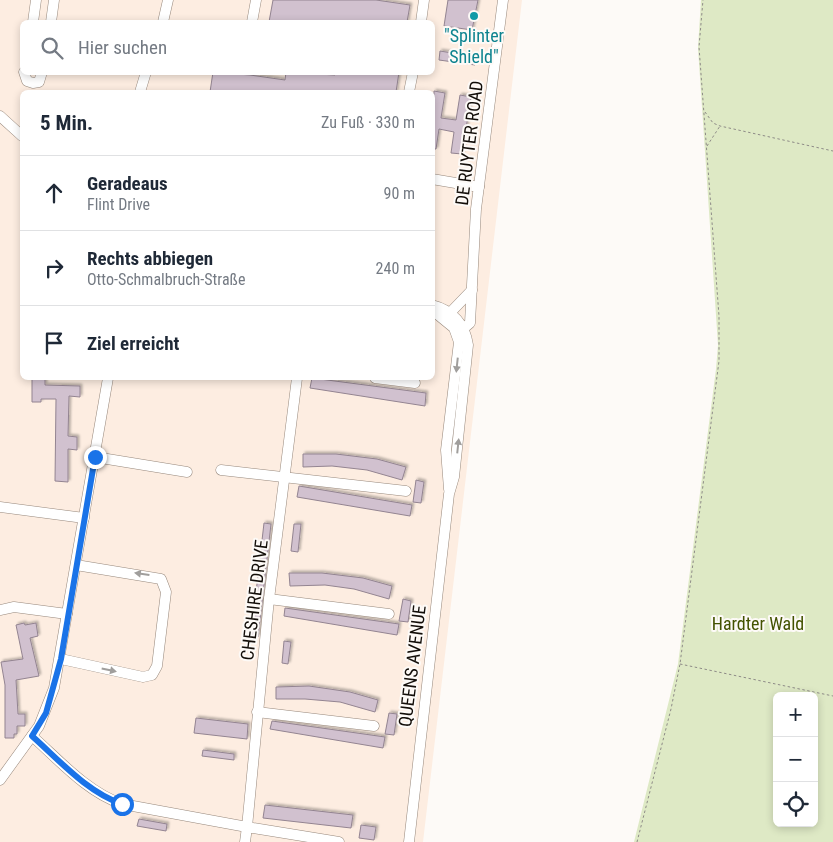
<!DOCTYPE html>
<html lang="de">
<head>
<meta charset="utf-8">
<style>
  :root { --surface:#fff; --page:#f6f6f7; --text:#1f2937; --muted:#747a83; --line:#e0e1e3 }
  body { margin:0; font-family:"Roboto Condensed",sans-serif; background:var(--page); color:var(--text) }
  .controls { position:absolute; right:15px; bottom:15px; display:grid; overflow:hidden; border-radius:8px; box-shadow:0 2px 8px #0003 }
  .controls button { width:45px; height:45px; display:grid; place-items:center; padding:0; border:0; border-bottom:1px solid var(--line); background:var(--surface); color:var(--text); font:25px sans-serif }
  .stop { position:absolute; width:15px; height:15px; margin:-11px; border:4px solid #1a73e8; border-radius:50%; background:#fff }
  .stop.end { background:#1a73e8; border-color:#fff; box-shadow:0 1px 5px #0008 }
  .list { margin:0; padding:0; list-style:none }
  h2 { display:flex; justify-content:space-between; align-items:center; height:65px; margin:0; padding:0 20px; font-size:21px }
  h2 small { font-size:16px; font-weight:400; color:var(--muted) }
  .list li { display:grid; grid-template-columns:32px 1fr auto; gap:15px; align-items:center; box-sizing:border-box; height:75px; padding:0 20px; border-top:1px solid var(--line) }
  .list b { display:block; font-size:19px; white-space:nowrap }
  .list p { margin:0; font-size:16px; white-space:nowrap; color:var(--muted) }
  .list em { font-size:16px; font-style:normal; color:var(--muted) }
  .icon { flex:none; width:28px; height:28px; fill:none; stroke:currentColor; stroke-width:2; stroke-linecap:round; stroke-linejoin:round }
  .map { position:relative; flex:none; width:833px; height:842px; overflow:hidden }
  .search { position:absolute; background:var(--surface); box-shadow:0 2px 8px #0003; left:20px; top:20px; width:415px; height:55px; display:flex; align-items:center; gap:12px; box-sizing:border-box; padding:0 18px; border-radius:8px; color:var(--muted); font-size:19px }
  .panel { position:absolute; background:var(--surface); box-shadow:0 2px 8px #0003; left:20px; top:90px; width:415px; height:290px; border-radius:8px }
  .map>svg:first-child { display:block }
  .commercial { fill:#fdede1; fill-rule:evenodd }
  .green { fill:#dee9c5; fill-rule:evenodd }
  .building { fill:#d1c1cf; stroke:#938491; filter:url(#shadow) }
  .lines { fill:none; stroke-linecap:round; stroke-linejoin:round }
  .minor-casing { stroke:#97887c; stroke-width:11 }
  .path { stroke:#8e8b87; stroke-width:1; stroke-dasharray:2.5 2.5; stroke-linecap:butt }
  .minor { stroke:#fff; stroke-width:10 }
  .oneway { fill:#a09e9c }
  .route { stroke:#1a73e8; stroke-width:6 }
  .culture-dot { fill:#0f9aa8; stroke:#fdfaf7; stroke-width:2 }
  .labels { text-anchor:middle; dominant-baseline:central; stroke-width:4; stroke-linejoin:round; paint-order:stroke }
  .culture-label { font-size:18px; fill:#0d838f; stroke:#fdfaf7 }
  .street-label { font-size:18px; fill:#120d08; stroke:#fdfaf7 }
  .park-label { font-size:18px; fill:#435200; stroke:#fdfaf7 }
</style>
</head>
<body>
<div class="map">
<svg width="833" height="842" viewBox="0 0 833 842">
  <defs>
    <filter id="shadow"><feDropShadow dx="2" dy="-2" stdDeviation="1" flood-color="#0004"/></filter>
  </defs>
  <rect width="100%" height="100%" fill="#fdfaf7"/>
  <!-- commercial -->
  <path class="commercial" d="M0,0h522l-99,842h-423zM22,22h410v50h-410zM22,92h410v286h-410z"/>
  <!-- green -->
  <path class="green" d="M701,0h132v842h-199l44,-178 38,-295 2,-24 -20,-297zM777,696h37v127h-37z"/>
  <!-- building -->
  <g class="building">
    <polygon points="273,0 376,0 410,5 407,22 269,22"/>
    <polygon points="448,0 478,0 472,30 444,26"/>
    <polygon points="440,51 476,57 475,65 439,60"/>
    <polygon points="213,72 250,75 285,80 286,72 335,75 336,72 399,72 396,92 210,92"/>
    <polygon points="434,91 445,93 441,118 456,120 460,95 471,97 462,154 451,153 454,132 439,129 436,149 432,149"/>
    <polygon points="32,378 45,378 45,385 80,386 80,397 69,396 68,436 77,437 77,450 68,449 68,482 55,481 56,399 41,399 41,402 32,402"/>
    <polygon points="312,378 426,393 425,406 310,388"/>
    <polygon points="303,454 336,454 377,459 406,467 402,480 367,470 332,466 303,467"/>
    <polygon points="416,480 424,482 421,503 413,502"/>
    <polygon points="299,486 412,505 410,516 297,497"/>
    <polygon points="264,523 271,524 258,637 251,636"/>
    <polygon points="294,524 301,524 298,552 291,551"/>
    <polygon points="289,573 322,573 363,578 392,586 389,599 354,589 325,585 290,586"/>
    <polygon points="403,599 411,601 408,622 399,621"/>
    <polygon points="285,608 399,624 397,635 284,616"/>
    <polygon points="24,623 25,625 36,623 38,636 30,638 39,676 16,680 18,714 25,714 25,726 17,726 17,734 14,734 14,738 5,738 5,685 1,662 23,659 16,625"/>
    <polygon points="284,641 291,642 288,664 282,663"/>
    <polygon points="309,686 350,692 378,700 375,712 340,702 305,699 276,699 276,687"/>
    <polygon points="389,713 397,714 394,735 385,734"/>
    <polygon points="196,718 248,724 247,739 194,733"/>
    <polygon points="272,721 385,737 383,748 270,729"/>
    <polygon points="203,750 234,754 234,760 202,756"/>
    <polygon points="265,805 353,815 351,828 263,818"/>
    <polygon points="139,819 167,824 166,831 137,826"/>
    <polygon points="361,825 376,827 374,840 359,838"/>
  </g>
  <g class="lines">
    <defs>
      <g id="minor">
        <polyline points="33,22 36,0"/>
        <polyline points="51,22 54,0"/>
        <polyline points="163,22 168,0"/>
        <polyline points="252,22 256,0"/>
        <polyline points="421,22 424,0"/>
        <polyline points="24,72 27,81 33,83 39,82 42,72"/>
        <polyline points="140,92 146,72"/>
        <polyline points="409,92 413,72"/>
        <polyline points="0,116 22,136"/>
        <polyline points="432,179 479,187"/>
        <polyline points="432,310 454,328 459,342 446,450 449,489"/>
        <polyline points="447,316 472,290"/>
        <polyline points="457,334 470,323 476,209 503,0"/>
        <polyline points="375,378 415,383"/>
        <polyline points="95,457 187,472"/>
        <polyline points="221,470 406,491"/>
        <polyline points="0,507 84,518"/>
        <polyline points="269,599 389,614"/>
        <polyline points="0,610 14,607 67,614"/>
        <polyline points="61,659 143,677 152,675 157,666 166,592 161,579 76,565"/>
        <polyline points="257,712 374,726"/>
        <path d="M32,736c28,25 55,56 90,68l125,23 22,-228 28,-221"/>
        <polyline points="0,780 39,726 54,688 108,378"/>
        <polyline points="245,842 247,827 339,842"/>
        <path d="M409,842l40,-348 5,-17 14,-132c-3,-20 -15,-35 -36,-40"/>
      </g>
    </defs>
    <!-- minor casing -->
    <use href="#minor" class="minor-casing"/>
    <!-- path -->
    <g class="path">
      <polyline points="705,112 713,123 720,126 833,151"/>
      <polyline points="707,146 720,126"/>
      <polyline points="680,664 833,696"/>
      <polyline points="637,842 671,709 680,664 719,361 719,316 699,47 703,0"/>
    </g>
    <!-- minor -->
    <use href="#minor" class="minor"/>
  </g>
  <!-- one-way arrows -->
  <defs><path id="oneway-solid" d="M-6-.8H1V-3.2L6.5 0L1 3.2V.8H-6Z" transform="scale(1.25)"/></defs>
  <g class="oneway">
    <use href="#oneway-solid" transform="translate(457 365) rotate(96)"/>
    <use href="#oneway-solid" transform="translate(458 446) rotate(-84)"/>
    <use href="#oneway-solid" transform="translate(142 574) rotate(-172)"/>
    <use href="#oneway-solid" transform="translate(109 670) rotate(12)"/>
  </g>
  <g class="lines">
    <!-- route -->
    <path class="route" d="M95,457l-34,202 -15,54 -14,23c28,25 55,56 90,68"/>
  </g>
  <!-- markers -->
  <circle class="culture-dot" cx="474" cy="16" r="5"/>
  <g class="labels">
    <!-- culture labels -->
    <g class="culture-label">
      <text x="474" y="35">"Splinter<tspan x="474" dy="21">Shield"</tspan></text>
    </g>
    <!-- street labels -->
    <g class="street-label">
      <text transform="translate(469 143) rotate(-83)">DE RUYTER ROAD</text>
      <text transform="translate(254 600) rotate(-83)">CHESHIRE DRIVE</text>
      <text transform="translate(412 666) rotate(-83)">QUEENS AVENUE</text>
    </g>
    <!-- park labels -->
    <g class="park-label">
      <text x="758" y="623">Hardter Wald</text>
    </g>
  </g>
</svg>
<div class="controls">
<button>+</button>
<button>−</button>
<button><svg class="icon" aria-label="locate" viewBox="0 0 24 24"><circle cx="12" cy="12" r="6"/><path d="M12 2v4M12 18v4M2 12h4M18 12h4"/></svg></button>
</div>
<div class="stop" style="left:122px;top:804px"></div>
<div class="stop end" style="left:95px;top:457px"></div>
<div class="search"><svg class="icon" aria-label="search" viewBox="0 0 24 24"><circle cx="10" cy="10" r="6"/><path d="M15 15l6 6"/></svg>Hier suchen</div>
<section class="panel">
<h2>5 Min.<small>Zu Fuß · 330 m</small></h2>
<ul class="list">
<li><svg class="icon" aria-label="ahead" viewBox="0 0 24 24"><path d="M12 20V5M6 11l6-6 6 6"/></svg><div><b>Geradeaus</b><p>Flint Drive</p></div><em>90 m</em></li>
<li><svg class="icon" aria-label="right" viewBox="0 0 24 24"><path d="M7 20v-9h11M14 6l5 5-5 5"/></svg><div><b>Rechts abbiegen</b><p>Otto-Schmalbruch-Straße</p></div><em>240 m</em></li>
<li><svg class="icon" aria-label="arrive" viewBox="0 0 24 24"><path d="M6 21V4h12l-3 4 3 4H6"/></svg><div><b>Ziel erreicht</b></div></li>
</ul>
</section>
</div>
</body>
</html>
